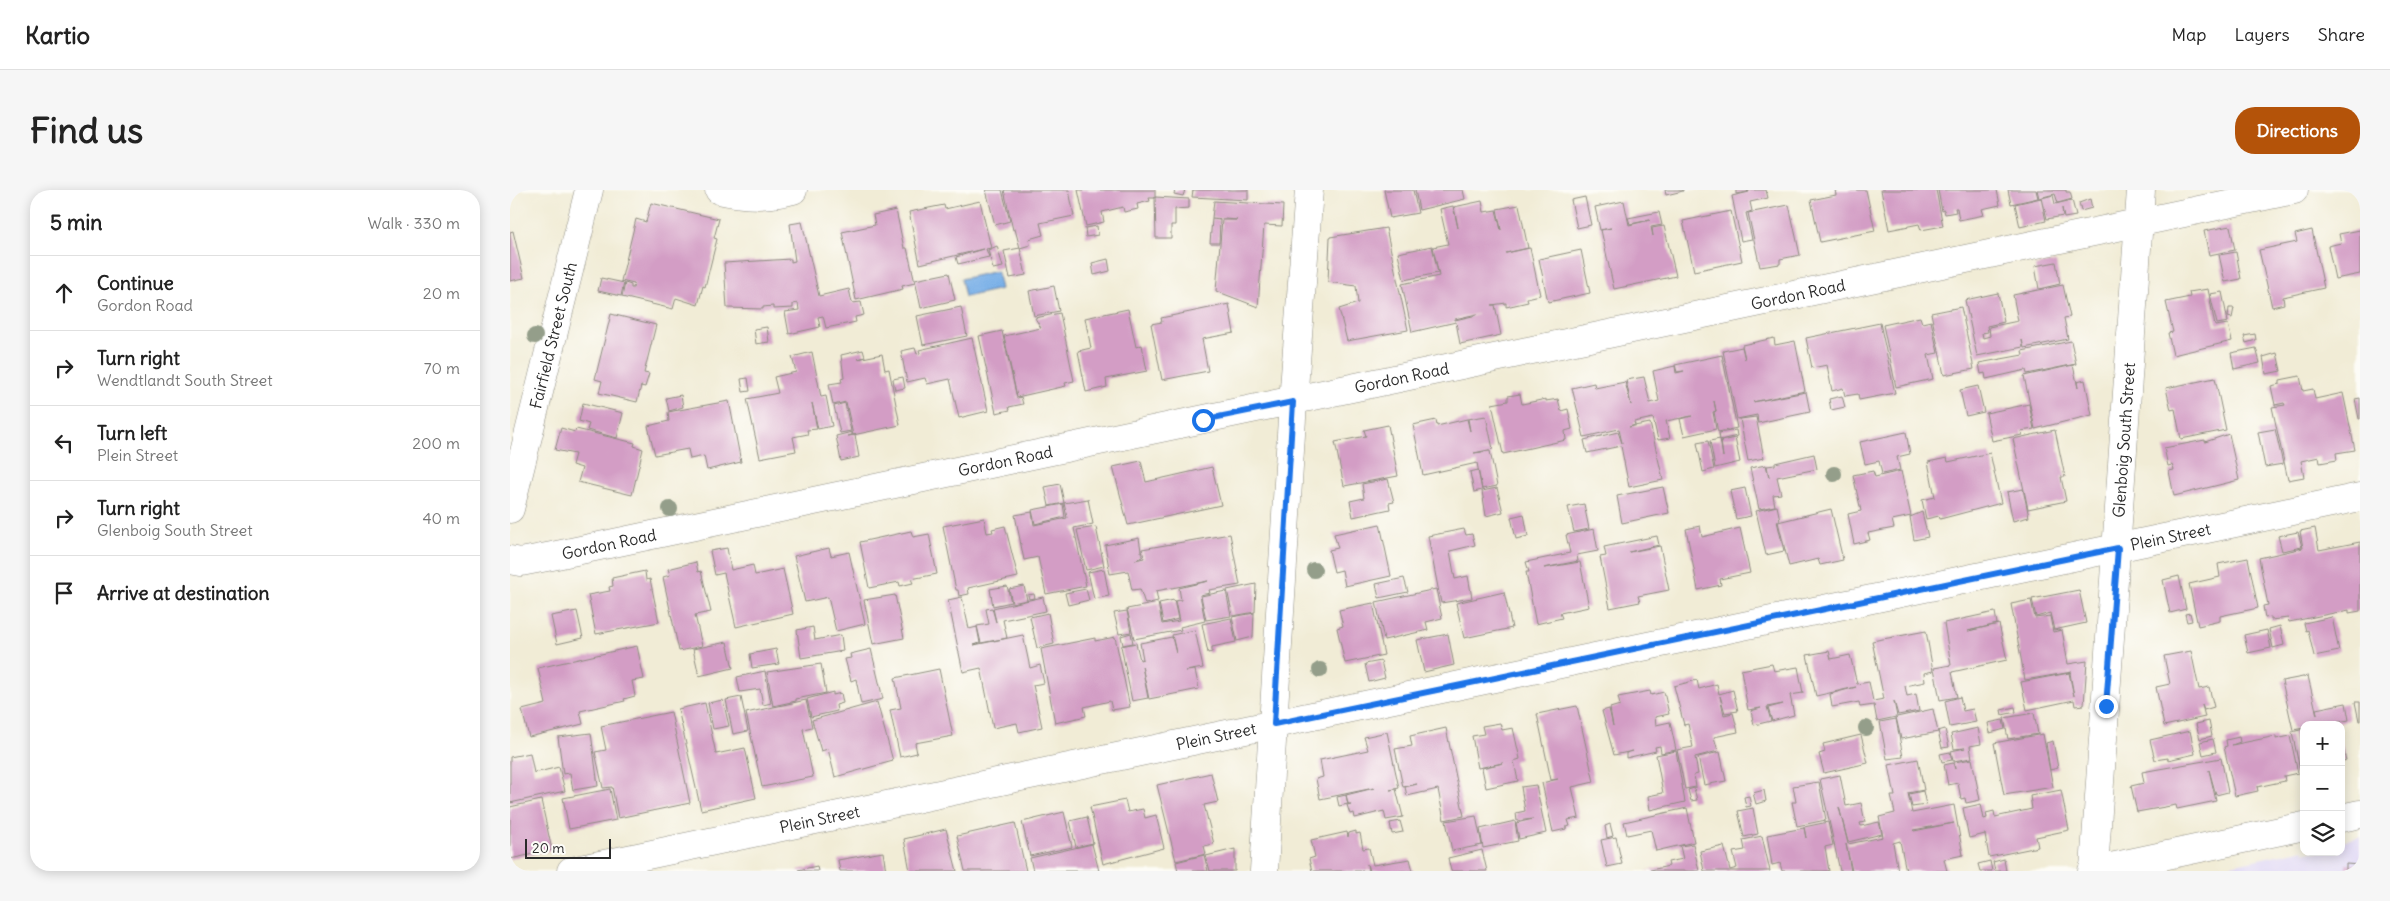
<!DOCTYPE html>
<html lang="en">
<head>
<meta charset="utf-8">
<style>
  :root { --surface:#fff; --page:#f6f6f6; --text:#222; --muted:#767676; --line:#e0e0e0; --accent:#b45309 }
  body { margin:0; font-family:Delius,sans-serif; background:var(--page); color:var(--text) }
  .controls { position:absolute; right:15px; bottom:15px; display:grid; overflow:hidden; border-radius:10px; box-shadow:0 2px 12px #0003 }
  .controls button { width:45px; height:45px; display:grid; place-items:center; padding:0; border:0; border-bottom:1px solid var(--line); background:var(--surface); color:var(--text); font:25px sans-serif }
  .scale { position:absolute; left:15px; bottom:12px; width:86px; box-sizing:border-box; padding-left:5px; border:2px solid #2b2b2b; border-top:0; font-size:14px; line-height:18px; white-space:nowrap; color:#2b2b2b; -webkit-text-stroke:4px #fdfcf7; paint-order:stroke }
  .stop { position:absolute; width:15px; height:15px; margin:-11px; border:4px solid #1a73e8; border-radius:50%; background:#fff }
  .stop.end { background:#1a73e8; border-color:#fff; box-shadow:0 1px 5px #0008 }
  .list { margin:0; padding:0; list-style:none }
  h2 { display:flex; justify-content:space-between; align-items:center; height:65px; margin:0; padding:0 20px; font-size:21px }
  h2 small { font-size:16px; font-weight:400; color:var(--muted) }
  .list li { display:grid; grid-template-columns:32px 1fr auto; gap:15px; align-items:center; box-sizing:border-box; height:75px; padding:0 20px; border-top:1px solid var(--line) }
  .list b { display:block; font-size:19px; white-space:nowrap }
  .list p { margin:0; font-size:16px; white-space:nowrap; color:var(--muted) }
  .list em { font-size:16px; font-style:normal; color:var(--muted) }
  .icon { flex:none; width:28px; height:28px; fill:none; stroke:currentColor; stroke-width:2; stroke-linecap:round; stroke-linejoin:round }
  .map { position:relative; flex:none; width:1850px; height:681px; overflow:hidden; border-radius:20px }
  header { display:flex; align-items:center; gap:30px; box-sizing:border-box; height:70px; padding:0 25px; background:var(--surface); border-bottom:1px solid var(--line) }
  header strong { font-size:24px }
  nav { display:flex; gap:28px; margin-inline-start:auto; font-size:18px }
  .intro { display:flex; align-items:center; justify-content:space-between; box-sizing:border-box; height:120px; padding:0 30px }
  h1 { margin:0; font-size:35px }
  .button { padding:12px 22px; border-radius:20px; background:var(--accent); color:#fff; font-size:18px; font-weight:700 }
  main { display:flex; gap:30px; padding:0 30px }
  aside { flex:1; background:var(--surface); border-radius:20px; box-shadow:0 2px 12px #0003 }
  .map>svg:first-child { display:block }
  .built { fill:#ded5f5 }
  .water { fill:#78afe7; stroke:#526d89 }
  .building { fill:#d39dc5; fill-rule:evenodd }
  .lines { fill:none; stroke-linecap:round; stroke-linejoin:round }
  .minor-casing { stroke:#8e8c80; stroke-width:29 }
  .minor { stroke:#fff; stroke-width:28 }
  .tree { fill:#949e8a }
  .route { stroke:#1a73e8; stroke-width:6 }
  .labels { text-anchor:middle; dominant-baseline:central; stroke-width:4.5; stroke-linejoin:round; paint-order:stroke }
  .street-label { font-size:16px; fill:#2b2b2b; stroke:#fdfcf7 }
</style>
</head>
<body>
<header>
<strong>Kartio</strong>
<nav><a>Map</a><a>Layers</a><a>Share</a></nav>
</header>
<div class="intro"><h1>Find us</h1><a class="button">Directions</a></div>
<main>
<aside>
<h2>5 min<small>Walk · 330 m</small></h2>
<ul class="list">
<li><svg class="icon" aria-label="ahead" viewBox="0 0 24 24"><path d="M12 20V5M6 11l6-6 6 6"/></svg><div><b>Continue</b><p>Gordon Road</p></div><em>20 m</em></li>
<li><svg class="icon" aria-label="right" viewBox="0 0 24 24"><path d="M7 20v-9h11M14 6l5 5-5 5"/></svg><div><b>Turn right</b><p>Wendtlandt South Street</p></div><em>70 m</em></li>
<li><svg class="icon" aria-label="left" viewBox="0 0 24 24"><path d="M17 20v-9H6M10 6l-5 5 5 5"/></svg><div><b>Turn left</b><p>Plein Street</p></div><em>200 m</em></li>
<li><svg class="icon" aria-label="right" viewBox="0 0 24 24"><path d="M7 20v-9h11M14 6l5 5-5 5"/></svg><div><b>Turn right</b><p>Glenboig South Street</p></div><em>40 m</em></li>
<li><svg class="icon" aria-label="arrive" viewBox="0 0 24 24"><path d="M6 21V4h12l-3 4 3 4H6"/></svg><div><b>Arrive at destination</b></div></li>
</ul>
</aside>
<div class="map">
<svg width="1850" height="681" viewBox="0 0 1850 681">
  <rect width="100%" height="100%" fill="#fdfcf7"/>
  <filter id="ink" filterUnits="userSpaceOnUse"><feTurbulence type="fractalNoise" baseFrequency=".02" numOctaves="2"/><feDisplacementMap in="SourceGraphic" scale="10" xChannelSelector="R" yChannelSelector="G"/><feConvolveMatrix kernelMatrix="1 2 1 2 8 2 1 2 1" color-interpolation-filters="sRGB"/></filter>
  <filter id="wash" filterUnits="userSpaceOnUse"><feTurbulence type="fractalNoise" baseFrequency=".0096" numOctaves="4" result="noise"/><feDisplacementMap in="SourceGraphic" scale="20" xChannelSelector="R" yChannelSelector="G"/><feGaussianBlur stdDeviation="1.12" result="paint"/><feColorMatrix in="noise" values="0 0 0 0 0 0 0 0 0 0 0 0 0 0 0 0 0 1.4 0 .05"/><feComposite in="paint" operator="in"/></filter>
  <g filter="url(#wash)">
    <rect width="100%" height="100%" fill="#f1ecd6"/>
    <!-- built -->
    <polygon class="built" points="1850,647 1850,681 1694,681 1794,659 1794,662 1831,662 1831,651"/>
    <!-- water -->
    <polygon class="water" points="487,81 491,99 455,107 451,89"/>
    <g id="blocks">
      <!-- building -->
      <g class="building">
        <polygon points="476,0 492,0 500,31 485,35"/>
        <polygon points="494,0 559,0 564,26 530,33 533,45 519,49 520,55 510,58 516,85 500,88 494,61 510,58 505,39 503,40"/>
        <polygon points="568,0 645,0 645,8 639,8 640,11 627,14 628,19 614,22 613,17 592,22 594,32 576,36"/>
        <polygon points="665,0 675,0 673,6 664,4"/>
        <polygon points="683,0 738,0 738,10 682,7"/>
        <polygon points="874,0 903,0 908,23 880,28"/>
        <polygon points="905,0 953,0 955,9 909,20"/>
        <polygon points="1155,0 1173,0 1173,1 1156,5"/>
        <polygon points="1226,0 1237,0 1238,2 1226,4"/>
        <polygon points="1238,0 1256,0 1258,8 1240,12 1242,21 1236,23 1242,49 1231,51 1222,6 1239,2"/>
        <polygon points="1325,0 1356,0 1365,41 1310,52 1301,10 1326,5"/>
        <polygon points="1371,0 1426,0 1433,36 1411,40 1409,34 1379,40"/>
        <polygon points="1428,0 1487,0 1490,15 1472,19 1474,25 1449,30 1447,18 1445,18 1446,22 1435,24 1434,20 1432,21"/>
        <polygon points="1498,0 1526,0 1528,8 1501,14"/>
        <polygon points="1527,0 1556,0 1556,2 1560,2 1562,9 1548,13 1545,4 1529,8"/>
        <polygon points="1543,5 1545,14 1562,10 1566,26 1554,28 1552,18 1553,26 1537,29 1532,8"/>
        <polygon points="645,7 679,9 679,18 665,19 665,35 661,35 661,48 646,48"/>
        <polygon points="1075,7 1081,35 1067,38 1061,10"/>
        <polygon points="1531,8 1536,31 1510,37 1505,14"/>
        <polygon points="1580,9 1582,18 1571,21 1569,13"/>
        <polygon points="470,11 481,58 476,59 479,67 448,74 446,67 473,59 410,74 399,22 434,15 435,19"/>
        <polygon points="704,11 773,15 772,36 754,35 748,117 706,101 712,30 727,30 702,28"/>
        <path d="M972,11l2,11 12,-2 5,20 -4,-21 22,-4 9,43 -22,5 24,-5 10,47 -13,3 1,4 -22,5v-4l-14,2h3l6,30 -41,9 -4,-22 -44,10 -10,-48 37,-8 -6,-29 15,-3 -8,-35 13,-3 5,22 -4,-21zM967,124v1l-22,5v-1z"/>
        <polygon points="1114,11 1119,35 1140,30 1120,34 1118,28 1149,22 1152,35 1141,37 1143,46 1142,38 1154,36 1166,86 1104,99 1091,40 1101,38 1090,40 1085,17"/>
        <polygon points="141,13 209,29 204,48 207,49 195,97 193,96 188,115 166,108 163,119 112,107 115,93 121,95 121,98 123,98 124,94 111,91 126,29 136,32"/>
        <polygon points="1279,15 1290,65 1270,69 1270,74 1250,77 1238,23"/>
        <polygon points="386,20 394,58 397,58 405,93 392,96 393,99 346,110 332,42 365,35 363,25"/>
        <polygon points="1221,21 1232,71 1184,81 1173,31"/>
        <polygon points="702,29 710,30 709,53 700,53"/>
        <polygon points="292,32 309,106 339,99 342,113 351,112 354,125 345,127 346,132 316,138 313,126 308,127 310,137 279,144 275,122 289,120 288,113 283,114 283,118 263,119 263,116 253,117 253,119 217,118 214,73 281,69 281,72 285,71 280,34"/>
        <polygon points="587,36 588,45 576,47 575,38"/>
        <polygon points="1720,36 1725,60 1699,65 1694,41"/>
        <polygon points="876,38 898,140 837,151 829,119 848,113 846,96 818,92 820,47"/>
        <polygon points="1802,40 1814,98 1773,107 1774,114 1762,117 1749,60 1787,52 1785,44"/>
        <polygon points="1850,40 1850,84 1825,89 1818,56 1831,53 1829,44"/>
        <polygon points="3,41 14,88 0,91 0,42"/>
        <polygon points="487,56 493,77 483,79 478,60"/>
        <polygon points="922,56 928,83 894,90 888,63"/>
        <polygon points="1071,60 1080,103 1038,112 1029,69"/>
        <polygon points="1726,62 1731,89 1715,92 1709,65"/>
        <polygon points="598,69 600,81 584,85 582,73"/>
        <polygon points="1546,72 1550,94 1529,99 1525,76"/>
        <polygon points="439,83 445,110 411,118 405,90"/>
        <polygon points="91,88 114,93 111,106 88,101"/>
        <polygon points="1553,95 1560,127 1554,128 1558,149 1514,158 1512,150 1513,157 1467,166 1455,110 1488,103 1494,132 1477,136 1478,142 1472,143 1473,148 1480,146 1479,137 1508,131 1503,105"/>
        <polygon points="544,96 549,121 524,126 519,101"/>
        <polygon points="1698,99 1705,136 1718,134 1722,151 1663,165 1658,143 1663,142 1656,112 1680,107 1679,102"/>
        <polygon points="1712,102 1718,132 1707,134 1700,104"/>
        <polygon points="719,114 724,143 692,149 698,181 652,190 641,134 652,132 651,128"/>
        <polygon points="451,117 457,146 413,155 407,126"/>
        <polygon points="1451,117 1464,179 1434,185 1421,123"/>
        <polygon points="1719,118 1724,118 1722,128 1718,127"/>
        <polygon points="618,119 626,157 632,155 637,181 596,189 597,197 576,202 568,161 581,158 575,128"/>
        <polygon points="550,123 564,191 555,193 556,196 507,207 494,146 531,138 525,128"/>
        <polygon points="101,124 146,135 134,183 139,184 135,197 131,196 127,212 89,203 92,191 85,189"/>
        <polygon points="1410,127 1412,133 1421,131 1428,163 1418,165 1423,189 1386,197 1373,135"/>
        <polygon points="1370,133 1385,203 1349,210 1348,204 1335,206 1333,198 1322,201 1317,175 1302,178 1296,148"/>
        <polygon points="257,137 259,152 246,154 244,139"/>
        <polygon points="492,141 507,208 511,207 513,214 499,217 500,220 486,223 469,146"/>
        <polygon points="1745,144 1746,150 1736,153 1734,146"/>
        <polygon points="462,148 478,221 449,228 440,189 417,194 415,188 397,192 391,161 405,158 407,164 410,163 409,160"/>
        <polygon points="1264,148 1265,155 1285,151 1295,201 1243,212 1296,202 1300,222 1248,233 1247,225 1227,229 1213,161 1232,157 1235,169 1232,155"/>
        <polygon points="1561,151 1566,174 1517,184 1516,180 1476,189 1475,183 1471,184 1469,173 1513,165 1512,161"/>
        <polygon points="1746,158 1750,173 1724,179 1721,163"/>
        <polygon points="353,160 355,167 348,169 372,164 375,180 379,179 390,235 343,245 336,212 323,215 319,194 332,192 331,189 334,188 331,165"/>
        <polygon points="302,162 311,207 316,206 322,236 308,239 302,213 307,239 297,240 298,244 283,247 286,261 250,268 237,209 268,203 264,187 286,182 282,167"/>
        <polygon points="1767,163 1771,181 1756,184 1753,167"/>
        <polygon points="1212,165 1227,238 1208,242 1204,222 1206,221 1204,211 1206,221 1203,222 1206,239 1174,246 1170,229 1182,226 1156,231 1160,248 1148,250 1143,228 1124,232 1125,235 1119,237 1140,233 1153,290 1119,297 1111,256 1077,263 1074,250 1108,242 1112,253 1109,239 1074,247 1062,198 1084,193 1085,198 1115,192 1121,215 1116,190 1134,187 1140,213 1149,211 1143,181 1165,176 1166,183 1174,181 1167,182 1165,175"/>
        <polygon points="1563,175 1568,198 1567,192 1575,190 1582,225 1525,239 1514,186"/>
        <polygon points="1790,186 1793,201 1803,199 1805,209 1833,203 1845,260 1826,263 1827,270 1810,273 1809,267 1791,271 1794,287 1778,290 1762,217 1775,215 1774,213 1765,215 1761,196 1770,194 1770,190"/>
        <polygon points="393,187 395,198 385,200 383,189"/>
        <polygon points="238,188 240,201 233,202 231,189"/>
        <polygon points="1705,188 1716,240 1671,249 1665,219 1661,220 1656,198"/>
        <polygon points="1468,196 1474,222 1456,226 1450,200"/>
        <polygon points="1010,204 1012,214 1036,209 1036,211 1048,209 1051,221 1058,219 1062,239 1055,241 1056,250 993,264 982,214 998,211 998,206"/>
        <polygon points="171,205 173,217 159,221 156,208"/>
        <polygon points="1332,206 1335,217 1321,220 1319,209"/>
        <polygon points="1850,208 1850,229 1849,229 1845,209"/>
        <polygon points="219,211 231,272 197,280 194,266 180,269 178,259 145,265 138,236 159,231 158,222"/>
        <polygon points="73,213 113,223 107,248 77,240 79,234 69,231"/>
        <polygon points="335,213 341,241 330,243 324,216"/>
        <polygon points="1519,214 1524,239 1511,241 1512,245 1482,251 1476,223"/>
        <polygon points="976,226 983,259 964,263 980,261 987,296 972,299 967,273 913,285 903,235 926,230 927,236 957,229 960,241 958,229"/>
        <polygon points="1246,227 1254,268 1238,271 1230,229"/>
        <polygon points="878,235 888,286 834,296 825,252 856,246 854,240"/>
        <polygon points="51,238 65,242 66,239 125,253 124,256 133,259 122,305 68,292 72,278 62,275 65,264 45,260"/>
        <polygon points="1765,239 1773,274 1755,277 1748,242"/>
        <polygon points="1226,240 1227,246 1210,250 1209,243"/>
        <polygon points="1545,240 1555,287 1551,287 1556,311 1518,319 1503,249"/>
        <polygon points="342,242 342,245 338,246 345,245 349,267 331,271 326,246"/>
        <polygon points="1396,242 1400,264 1387,267 1390,280 1372,284 1369,271 1355,274 1350,252"/>
        <polygon points="1719,244 1729,290 1664,306 1659,281 1664,280 1662,275 1658,276 1654,258 1695,250 1695,252"/>
        <polygon points="1225,248 1230,272 1205,278 1200,251 1210,249 1213,267 1211,251"/>
        <polygon points="1198,251 1204,279 1193,282 1187,253"/>
        <polygon points="1480,263 1491,313 1430,329 1429,326 1416,329 1412,310 1425,307 1418,272 1437,268 1438,272"/>
        <polygon points="1304,264 1307,279 1267,287 1271,304 1263,305 1265,316 1249,319 1240,278 1256,275 1259,287 1257,276 1265,275 1265,273"/>
        <polygon points="631,271 636,292 702,277 711,315 618,335 603,277"/>
        <polygon points="968,280 972,300 964,302 960,282"/>
        <polygon points="1363,281 1365,287 1391,281 1401,326 1382,330 1384,338 1358,343 1360,350 1344,354 1338,324 1351,321 1343,285"/>
        <polygon points="878,289 884,312 879,313 880,319 843,327 840,311 854,308 852,294"/>
        <polygon points="550,294 554,313 539,316 535,297"/>
        <polygon points="1153,297 1159,323 1112,333 1107,306"/>
        <polygon points="987,298 993,322 976,326 972,301"/>
        <polygon points="1235,298 1241,326 1226,329 1220,301"/>
        <polygon points="1513,299 1519,327 1503,331 1497,302"/>
        <polygon points="578,309 583,334 564,338 576,396 536,404 528,367 514,370 505,325 522,322 524,335 557,328 554,313"/>
        <polygon points="553,314 555,327 525,334 522,320"/>
        <polygon points="1074,314 1079,339 1064,342 1058,317"/>
        <polygon points="1267,316 1270,330 1267,331 1274,361 1256,365 1246,321"/>
        <polygon points="1321,319 1333,370 1310,375 1308,369 1279,376 1268,332"/>
        <polygon points="1412,322 1418,347 1404,350 1400,327"/>
        <polygon points="1014,324 1018,346 1006,349 1001,327"/>
        <polygon points="474,328 477,343 483,342 482,339 495,336 508,387 458,398 459,404 449,406 448,400 446,400 433,336"/>
        <polygon points="870,334 881,386 835,396 832,380 824,382 819,360 828,358 824,344"/>
        <polygon points="1190,336 1192,347 1230,338 1240,383 1210,389 1211,395 1188,400 1176,339"/>
        <polygon points="586,337 594,376 576,380 567,340"/>
        <polygon points="1805,338 1809,360 1850,352 1850,421 1839,423 1839,420 1779,432 1778,428 1761,430 1761,427 1755,428 1753,416 1758,415 1749,368 1793,358 1790,341"/>
        <polygon points="954,339 956,345 962,344 965,355 940,361 945,389 958,386 962,408 931,413 918,346"/>
        <polygon points="1084,339 1088,361 1067,365 1068,371 1034,378 1070,372 1079,417 1050,423 1052,428 1026,434 1016,382 1019,382 1016,372 1060,363 1056,345"/>
        <polygon points="401,341 403,347 419,344 427,384 401,389 403,393 390,396 389,392 359,398 350,352"/>
        <polygon points="1788,342 1792,357 1772,361 1768,346"/>
        <polygon points="720,344 730,395 699,400 700,403 690,405 695,431 670,437 671,440 624,449 617,419 648,413 652,434 669,431 665,411 671,410 669,398 698,391 646,401 648,411 635,414 630,399 622,400 618,381 600,384 595,355 629,348 632,367 625,370 634,368 632,359"/>
        <polygon points="1147,346 1149,355 1119,362 1150,356 1159,400 1128,406 1130,412 1100,418 1090,367 1096,366 1094,357"/>
        <polygon points="217,358 221,380 243,375 245,385 273,379 283,424 226,437 214,383 205,385 200,361"/>
        <polygon points="319,358 321,366 339,362 355,434 326,441 318,407 295,412 284,366"/>
        <polygon points="1738,368 1748,418 1710,426 1710,431 1688,436 1679,394 1710,387 1708,374"/>
        <polygon points="186,372 188,382 191,381 201,422 185,425 192,456 169,461 153,387 160,385 158,379"/>
        <polygon points="594,379 599,406 584,409 578,382"/>
        <polygon points="135,381 136,390 140,389 149,432 86,444 78,405 100,401 99,397 103,396 102,388"/>
        <polygon points="1669,386 1676,419 1660,423 1653,390"/>
        <polygon points="894,388 898,402 869,408 866,394"/>
        <polygon points="746,394 745,422 723,426 717,400"/>
        <polygon points="497,396 501,412 483,416 480,399"/>
        <polygon points="514,396 517,410 502,413 499,399"/>
        <polygon points="576,399 579,410 558,415 555,403"/>
        <polygon points="926,399 932,428 916,432 918,440 874,450 866,412"/>
        <polygon points="1569,400 1576,433 1544,440 1540,423 1526,427 1522,409"/>
        <polygon points="716,401 721,426 696,430 691,406"/>
        <polygon points="994,402 1002,438 954,448 946,413"/>
        <polygon points="524,404 525,408 519,409 518,405"/>
        <polygon points="385,405 394,448 363,454 354,410"/>
        <polygon points="452,407 459,439 467,437 470,453 464,455 513,445 520,478 530,475 534,493 523,495 532,537 509,542 507,533 483,538 471,478 453,482 438,410"/>
        <polygon points="533,407 536,421 493,430 497,448 471,453 467,436 479,434 476,419 482,418 486,432 483,418"/>
        <polygon points="664,410 668,429 653,433 649,413"/>
        <polygon points="1521,410 1525,428 1540,426 1543,442 1552,440 1558,474 1577,471 1574,515 1565,516 1564,510 1517,520 1511,492 1559,483 1564,506 1560,483 1562,482 1515,490 1501,414"/>
        <polygon points="863,413 874,465 835,473 827,438 833,436 829,420"/>
        <polygon points="67,421 73,448 47,454 41,426"/>
        <polygon points="617,421 621,442 609,444 604,423"/>
        <polygon points="1485,422 1487,434 1458,441 1489,434 1497,470 1442,482 1447,507 1430,510 1424,478 1441,475 1434,433"/>
        <polygon points="538,423 544,454 527,458 520,427"/>
        <polygon points="744,423 743,447 727,451 722,427"/>
        <polygon points="1680,423 1682,431 1677,432 1675,424"/>
        <polygon points="1822,427 1829,461 1804,466 1798,440 1796,441 1794,433"/>
        <polygon points="721,428 726,452 702,457 702,462 698,463 692,434"/>
        <polygon points="1770,436 1774,455 1763,458 1759,439"/>
        <polygon points="303,437 305,450 331,445 333,461 291,468 287,440"/>
        <polygon points="685,440 693,478 676,481 685,480 689,499 639,509 632,476 638,508 622,511 611,456 626,453 630,470 633,469 630,453 662,447 666,463 662,445"/>
        <polygon points="1757,440 1761,458 1738,463 1734,445"/>
        <polygon points="1416,441 1423,481 1414,483 1415,492 1395,496 1397,506 1406,504 1409,521 1388,525 1384,511 1387,527 1423,519 1428,542 1391,549 1386,527 1367,531 1364,515 1350,517 1349,512 1322,517 1320,504 1346,497 1306,506 1297,465 1319,461 1321,469 1340,465 1347,494 1359,492 1363,511 1374,509 1362,451"/>
        <polygon points="621,443 623,453 613,455 611,446"/>
        <polygon points="938,444 944,475 914,482 907,450"/>
        <polygon points="605,447 620,517 602,520 600,511 574,517 576,526 545,533 531,459 585,448 585,451"/>
        <polygon points="217,452 223,478 189,486 183,459"/>
        <polygon points="127,456 134,489 122,491 125,506 114,509 115,511 70,521 73,534 19,547 12,520 36,514 28,478"/>
        <polygon points="266,459 269,474 242,478 240,464"/>
        <polygon points="361,459 373,509 351,514 346,489 341,491 335,469 341,468 340,464"/>
        <polygon points="1681,461 1689,499 1699,497 1704,517 1694,520 1692,515 1695,527 1654,536 1646,497 1660,494 1654,466"/>
        <polygon points="871,471 875,488 859,492 855,474"/>
        <polygon points="311,474 316,503 286,509 286,511 263,516 257,482"/>
        <polygon points="1262,474 1264,481 1288,477 1293,503 1280,505 1284,525 1262,531 1258,518 1273,514 1257,517 1261,531 1244,535 1241,521 1251,518 1238,520 1231,480"/>
        <polygon points="429,479 443,546 405,553 407,563 390,567 380,520 391,518 385,488"/>
        <polygon points="255,481 261,513 253,515 250,499 230,502 227,487"/>
        <polygon points="1798,486 1807,525 1806,519 1836,513 1839,530 1828,532 1829,535 1794,535 1794,538 1783,540 1772,491"/>
        <polygon points="1187,490 1189,499 1207,494 1209,504 1223,500 1228,521 1215,523 1210,506 1214,525 1223,523 1228,542 1204,547 1208,561 1185,567 1188,584 1184,585 1186,597 1175,599 1167,560 1183,557 1178,534 1174,535 1164,496"/>
        <polygon points="1140,501 1141,505 1154,502 1159,524 1145,527 1146,535 1160,532 1166,560 1151,563 1150,556 1145,557 1146,561 1116,568 1116,563 1123,561 1104,565 1092,521 1099,519 1103,536 1100,518 1110,515 1108,507"/>
        <polygon points="323,502 323,505 331,503 333,513 326,515 327,521 301,527 297,509"/>
        <polygon points="231,507 238,541 223,544 216,510"/>
        <polygon points="1450,507 1453,521 1463,519 1466,532 1440,537 1435,511"/>
        <polygon points="213,510 219,536 203,539 198,513"/>
        <polygon points="296,510 302,537 293,539 303,587 252,597 236,523"/>
        <polygon points="367,512 383,571 325,587 318,559 311,561 302,530"/>
        <polygon points="1845,512 1850,512 1850,531 1849,531"/>
        <polygon points="195,513 206,564 235,558 246,608 191,620 168,519"/>
        <polygon points="1067,516 1084,592 1062,597 1069,628 1058,630 1060,636 1056,637 1056,639 1043,642 1032,593 1048,589 1041,590 1027,524"/>
        <polygon points="1505,517 1506,522 1492,525 1491,520"/>
        <polygon points="161,522 180,613 108,628 102,597 93,598 85,562 96,560 91,536"/>
        <polygon points="1524,523 1528,544 1498,549 1494,528"/>
        <polygon points="1386,529 1393,567 1377,569 1370,532"/>
        <polygon points="1493,530 1495,539 1480,543 1478,533"/>
        <polygon points="1699,531 1702,546 1690,549 1686,534"/>
        <polygon points="990,533 992,540 1003,538 1010,569 1004,571 1008,591 976,598 972,578 993,573 968,578 962,546 974,544 972,536"/>
        <polygon points="936,538 954,626 934,630 928,599 897,606 895,597 907,594 893,597 885,559 902,556 900,546"/>
        <polygon points="1468,538 1471,554 1460,556 1462,568 1443,571 1441,561 1455,558 1444,559 1441,544"/>
        <polygon points="1435,539 1439,557 1432,558 1428,541"/>
        <polygon points="1794,539 1794,594 1793,594 1782,542"/>
        <polygon points="1680,541 1685,564 1658,570 1658,568 1645,570 1640,550"/>
        <polygon points="877,542 889,598 880,600 886,599 893,627 876,630 874,621 845,628 844,623 840,624 837,615 841,614 838,614 836,605 864,598 810,609 806,589 813,587 810,570 858,560 854,547"/>
        <polygon points="81,543 88,596 63,600 60,583 53,584 48,547"/>
        <polygon points="1533,544 1543,597 1494,605 1484,553"/>
        <polygon points="1351,545 1358,573 1314,583 1309,564 1315,562 1313,554"/>
        <polygon points="1766,546 1766,549 1780,546 1788,583 1774,586 1775,591 1747,597 1748,601 1725,606 1714,557 1717,556 1716,550 1729,547 1730,552 1722,555"/>
        <polygon points="1703,549 1706,562 1693,565 1690,552"/>
        <polygon points="1543,551 1548,578 1540,580 1536,553"/>
        <polygon points="1831,552 1836,570 1831,572"/>
        <polygon points="1166,561 1175,612 1140,620 1138,606 1153,603 1146,565"/>
        <polygon points="1210,562 1216,591 1194,595 1188,567"/>
        <polygon points="1440,562 1442,570 1432,572 1430,564"/>
        <polygon points="20,563 24,583 49,577 55,601 0,613 0,567"/>
        <polygon points="1711,568 1718,602 1706,605 1699,580 1706,611 1667,619 1666,615 1627,622 1621,596 1634,593 1632,582"/>
        <path d="M1408,569l6,31 -16,3 4,20 42,-8 9,50 -19,4 3,12h-41l-6,-30 -7,2 5,28h-46l-6,-27 5,27h-11l-20,-92 20,-4 6,31 15,-3 4,19 -5,1 1,3 18,-4 3,12 -34,8 -9,-35 9,37 35,-7 -4,-20 16,-4 -4,-17h4l-6,-31zM1444,633l-40,8 -1,-1z"/>
        <polygon points="1462,569 1470,610 1456,613 1455,608 1451,609 1448,593 1438,595 1434,575 1443,573 1445,579 1444,572"/>
        <polygon points="701,583 708,612 694,615 704,654 694,656 696,664 666,671 647,595"/>
        <polygon points="1309,592 1316,630 1287,636 1282,612 1286,612 1283,596"/>
        <polygon points="1026,595 1036,643 1009,649 1006,633 1023,629 1007,631 1006,623 1015,621 1011,597"/>
        <polygon points="1184,598 1187,610 1181,611 1178,600"/>
        <polygon points="100,599 106,630 59,639 53,608"/>
        <polygon points="1254,600 1256,611 1246,614 1243,603"/>
        <polygon points="1551,600 1559,640 1526,647 1528,657 1479,667 1475,644 1459,648 1453,618 1471,614 1474,629 1477,628 1476,623 1484,621 1485,627 1522,619 1520,606"/>
        <polygon points="1413,601 1416,615 1402,617 1399,604"/>
        <polygon points="836,605 838,614 829,616 827,607"/>
        <polygon points="1239,606 1241,616 1236,617 1234,607"/>
        <polygon points="31,610 42,660 0,669 0,617"/>
        <polygon points="615,610 618,622 633,619 635,628 646,625 654,658 593,674 580,617"/>
        <polygon points="1177,618 1184,652 1146,661 1141,640 1117,645 1114,632"/>
        <polygon points="1243,618 1248,644 1234,647 1228,621"/>
        <polygon points="554,622 562,657 520,666 512,632"/>
        <polygon points="966,626 972,655 942,661 936,631"/>
        <polygon points="577,627 583,653 566,657 560,631"/>
        <polygon points="890,631 893,642 882,644 880,633"/>
        <polygon points="1005,631 1008,651 973,658 970,639"/>
        <polygon points="1318,632 1323,655 1315,657 1319,681 1272,681 1270,673 1262,675 1257,645 1294,638 1296,648 1294,637"/>
        <polygon points="505,633 516,681 455,681 447,646"/>
        <polygon points="1100,634 1103,646 1097,648 1095,636"/>
        <polygon points="436,639 447,681 400,681 394,649"/>
        <polygon points="846,641 846,644 850,643 853,659 859,658 863,675 900,669 903,681 859,681 857,674 858,681 802,681 799,669 805,667 801,650 837,642 838,647 839,643"/>
        <polygon points="1252,646 1260,681 1194,681 1190,661 1214,656 1220,680 1227,678 1223,662 1235,660 1233,650"/>
        <polygon points="1106,647 1112,674 1097,677 1091,650"/>
        <polygon points="582,654 589,681 523,681 520,668"/>
        <polygon points="1183,654 1189,681 1136,681 1159,676 1158,672 1173,669 1170,656"/>
        <polygon points="725,659 725,681 700,681 696,666"/>
        <polygon points="972,660 977,681 941,681 938,668"/>
        <polygon points="373,662 376,681 330,681 328,670"/>
        <polygon points="694,665 698,681 668,681 666,672"/>
        <polygon points="1494,669 1496,681 1485,681 1483,672"/>
        <polygon points="1480,671 1482,681 1470,681 1468,674"/>
        <polygon points="1836,674 1850,675 1850,681 1836,681"/>
        <polygon points="307,676 308,681 289,681 288,680"/>
      </g>
    </g>
  </g>
  <g filter="url(#ink)">
    <use href="#blocks" fill-opacity="0" stroke="#8e8c80" stroke-width="1"/>
    <g class="lines">
      <defs>
        <g id="minor">
          <path d="M209,0c27,6 48,7 74,0"/>
          <path id="s1" d="M0,319l79,-319"/>
          <path id="s2" d="M0,370l11,2 31,-6 1742,-366"/>
          <polyline points="1831,628 1850,624"/>
          <path id="s3" d="M1584,679l47,-679"/>
          <path id="s4" d="M61,681l1789,-374"/>
          <polyline points="754,681 783,212 799,0"/>
          <polyline points="1582,681 1794,636"/>
        </g>
      </defs>
      <!-- minor casing -->
      <use href="#minor" class="minor-casing"/>
      <!-- minor -->
      <use href="#minor" class="minor"/>
    </g>
    <!-- trees -->
    <g class="tree">
      <circle cx="25" cy="146" r="8"/>
      <circle cx="1324" cy="284" r="8"/>
      <circle cx="160" cy="319" r="8"/>
      <circle cx="804" cy="380" r="8"/>
      <circle cx="810" cy="480" r="8"/>
      <circle cx="1356" cy="538" r="8"/>
    </g>
  </g>
  <g class="lines" filter="url(#ink)">
    <!-- route -->
    <polyline class="route" points="693,230 783,212 764,534 1608,358 1596,516"/>
  </g>
  <g class="labels">
    <!-- street labels -->
    <g class="street-label">
      <text stroke="none"><textPath href="#s2" startOffset="1316">Gordon Road</textPath></text>
      <text stroke="none"><textPath href="#s1" startOffset="179">Fairfield Street South</textPath></text>
      <text stroke="none"><textPath href="#s2" startOffset="911">Gordon Road</textPath></text>
      <text stroke="none"><textPath href="#s3" startOffset="430">Glenboig South Street</textPath></text>
      <text stroke="none"><textPath href="#s2" startOffset="506">Gordon Road</textPath></text>
      <text stroke="none"><textPath href="#s4" startOffset="1634">Plein Street</textPath></text>
      <text stroke="none"><textPath href="#s2" startOffset="101">Gordon Road</textPath></text>
      <text stroke="none"><textPath href="#s4" startOffset="659">Plein Street</textPath></text>
      <text stroke="none"><textPath href="#s4" startOffset="254">Plein Street</textPath></text>
    </g>
  </g>
</svg>
<div class="controls">
<button>+</button>
<button>−</button>
<button><svg class="icon" aria-label="layers" viewBox="0 0 24 24"><path d="M12 4l9 5-9 5-9-5zM3 14l9 5 9-5"/></svg></button>
</div>
<div class="scale">20 m</div>
<div class="stop" style="left:693px;top:230px"></div>
<div class="stop end" style="left:1596px;top:516px"></div>
</div>
</main>
</body>
</html>
